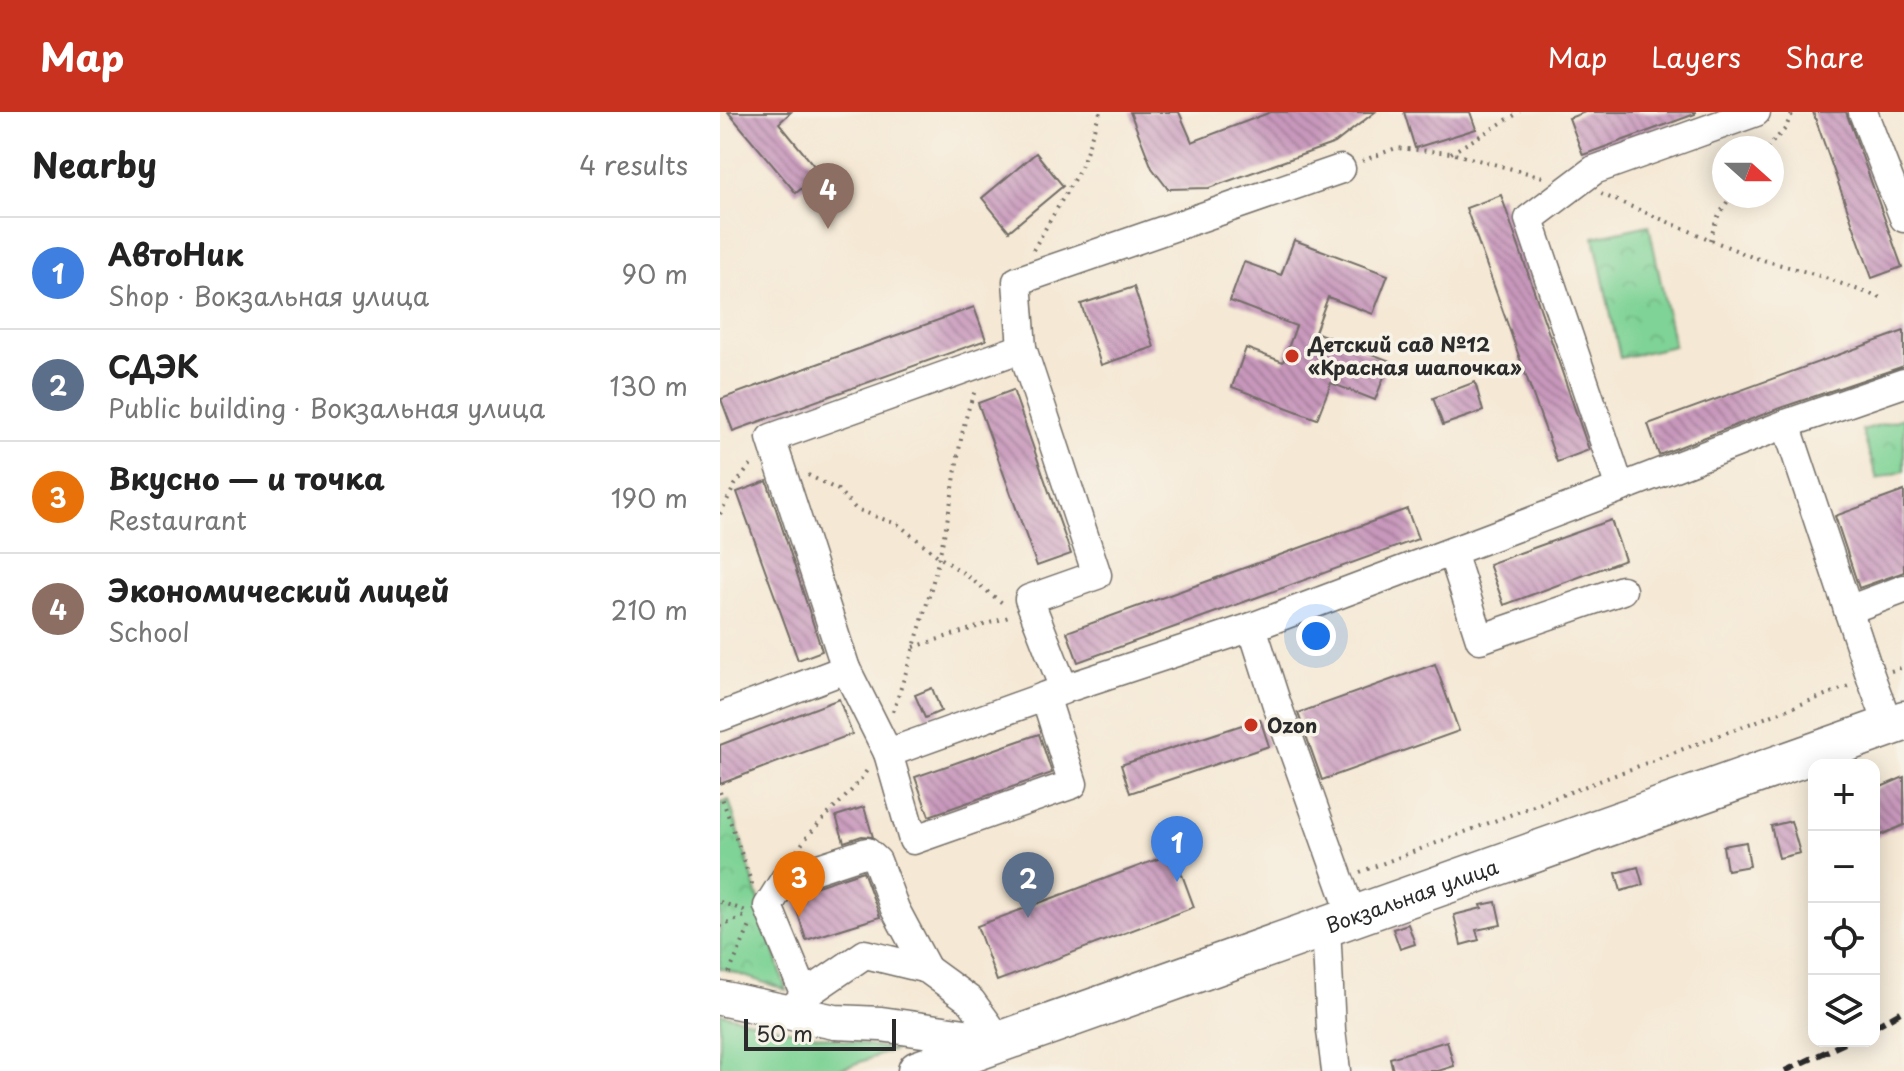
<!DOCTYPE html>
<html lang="en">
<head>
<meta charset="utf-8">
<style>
  :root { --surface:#fff; --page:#f6f6f6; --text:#222; --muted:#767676; --line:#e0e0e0; --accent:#c8321e }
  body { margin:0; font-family:"Playpen Sans",sans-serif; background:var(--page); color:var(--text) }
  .controls { position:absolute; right:24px; bottom:24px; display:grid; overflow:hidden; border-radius:16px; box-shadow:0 4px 20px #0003 }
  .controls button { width:72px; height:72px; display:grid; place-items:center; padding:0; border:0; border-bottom:2px solid var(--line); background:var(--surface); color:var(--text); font:40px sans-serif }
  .compass { position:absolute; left:992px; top:24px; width:72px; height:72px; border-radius:50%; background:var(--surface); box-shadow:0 4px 20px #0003; rotate:111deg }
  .scale { position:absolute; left:24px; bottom:20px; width:152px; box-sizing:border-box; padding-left:8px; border:4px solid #2b2b2b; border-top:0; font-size:22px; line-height:28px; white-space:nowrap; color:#2b2b2b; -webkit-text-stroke:6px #f7f3e8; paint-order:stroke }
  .you { position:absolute; left:596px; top:524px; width:28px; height:28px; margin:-20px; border:6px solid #fff; border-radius:50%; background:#1a73e8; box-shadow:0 0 0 12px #1a73e833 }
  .badge { display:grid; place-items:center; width:52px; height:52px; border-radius:50%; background:var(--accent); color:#fff; font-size:26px; font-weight:700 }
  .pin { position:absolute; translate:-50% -66px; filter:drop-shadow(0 2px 4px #0008) }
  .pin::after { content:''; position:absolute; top:42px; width:28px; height:24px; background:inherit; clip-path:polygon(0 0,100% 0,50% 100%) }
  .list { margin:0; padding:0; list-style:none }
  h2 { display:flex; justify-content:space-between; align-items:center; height:104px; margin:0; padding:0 32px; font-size:34px }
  h2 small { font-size:26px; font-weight:400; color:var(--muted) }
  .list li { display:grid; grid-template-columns:52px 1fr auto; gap:24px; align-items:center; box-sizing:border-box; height:112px; padding:0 32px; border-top:2px solid var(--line) }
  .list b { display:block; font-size:30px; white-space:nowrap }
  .list p { margin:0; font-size:26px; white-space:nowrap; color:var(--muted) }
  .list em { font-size:26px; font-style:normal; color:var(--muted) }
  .icon { flex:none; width:44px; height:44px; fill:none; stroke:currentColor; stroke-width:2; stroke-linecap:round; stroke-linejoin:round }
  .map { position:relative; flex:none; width:1184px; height:959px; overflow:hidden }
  header { display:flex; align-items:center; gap:48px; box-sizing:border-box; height:112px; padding:0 40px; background:var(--accent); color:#fff }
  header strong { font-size:38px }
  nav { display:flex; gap:44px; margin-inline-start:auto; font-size:28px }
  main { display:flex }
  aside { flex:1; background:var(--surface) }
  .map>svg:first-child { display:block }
  .grass { fill:#7fd396; stroke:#557f60; stroke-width:2 }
  .park { fill:url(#park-crowns); stroke:#557f60; stroke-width:2 }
  .building { fill:url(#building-back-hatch) }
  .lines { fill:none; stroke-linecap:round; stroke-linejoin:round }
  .minor-casing { stroke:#726d66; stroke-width:31 }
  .major-casing { stroke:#726d66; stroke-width:37 }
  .highway-casing { stroke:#726d66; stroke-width:43 }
  .path { stroke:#726d66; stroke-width:4; stroke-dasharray:2 6; stroke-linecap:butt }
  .minor { stroke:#fff; stroke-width:28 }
  .major { stroke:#fff; stroke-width:34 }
  .highway { stroke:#fff; stroke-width:40 }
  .rail { stroke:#2b2b2b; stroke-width:6; stroke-dasharray:12 6; stroke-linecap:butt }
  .poi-dot { fill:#c8321e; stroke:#f7f3e8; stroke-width:3 }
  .labels { text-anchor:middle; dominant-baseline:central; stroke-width:7; stroke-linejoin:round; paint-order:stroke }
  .poi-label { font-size:20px; font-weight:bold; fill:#2b2b2b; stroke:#f7f3e8; text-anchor:start }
  .street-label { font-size:20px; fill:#2b2b2b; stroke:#f7f3e8 }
</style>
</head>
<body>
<header>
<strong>Map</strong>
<nav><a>Map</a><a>Layers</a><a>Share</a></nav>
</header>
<main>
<aside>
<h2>Nearby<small>4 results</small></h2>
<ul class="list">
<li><span class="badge" style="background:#3f7fe0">1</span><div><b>АвтоНик</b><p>Shop · Вокзальная улица</p></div><em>90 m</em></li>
<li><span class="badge" style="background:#5c6f8a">2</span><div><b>СДЭК</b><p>Public building · Вокзальная улица</p></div><em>130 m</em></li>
<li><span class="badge" style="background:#e8710a">3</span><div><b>Вкусно — и точка</b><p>Restaurant</p></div><em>190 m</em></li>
<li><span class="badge" style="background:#8d6e63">4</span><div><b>Экономический лицей</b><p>School</p></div><em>210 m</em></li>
</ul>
</aside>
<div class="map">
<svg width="1184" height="959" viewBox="0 0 1184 959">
  <defs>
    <pattern id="park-crowns" width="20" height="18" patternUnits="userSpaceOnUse" patternTransform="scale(2)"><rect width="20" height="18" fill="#7fd396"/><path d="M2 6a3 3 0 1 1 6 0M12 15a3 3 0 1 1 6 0" fill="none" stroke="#6eb581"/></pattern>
    <pattern id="building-back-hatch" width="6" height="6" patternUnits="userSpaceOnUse" patternTransform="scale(2)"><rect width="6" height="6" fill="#c898bc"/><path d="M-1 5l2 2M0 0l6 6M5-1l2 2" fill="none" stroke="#a37c99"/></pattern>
  </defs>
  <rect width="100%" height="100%" fill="#f7f3e8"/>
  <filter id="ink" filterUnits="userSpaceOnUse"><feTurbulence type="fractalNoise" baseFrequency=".0125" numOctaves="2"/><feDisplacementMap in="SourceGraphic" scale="16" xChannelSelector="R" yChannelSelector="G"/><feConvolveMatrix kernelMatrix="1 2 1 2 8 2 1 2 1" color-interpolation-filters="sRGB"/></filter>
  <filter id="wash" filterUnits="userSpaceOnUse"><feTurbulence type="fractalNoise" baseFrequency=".006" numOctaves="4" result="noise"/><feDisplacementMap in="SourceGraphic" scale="32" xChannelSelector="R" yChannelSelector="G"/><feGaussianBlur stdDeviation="1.8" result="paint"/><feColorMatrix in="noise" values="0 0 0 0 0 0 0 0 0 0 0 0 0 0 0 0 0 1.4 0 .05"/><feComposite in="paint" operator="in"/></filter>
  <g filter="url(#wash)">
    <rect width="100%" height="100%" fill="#f5e8d4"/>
    <!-- grass -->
    <polygon class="grass" points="0,901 53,915 174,938 115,959 0,959"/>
    <!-- park -->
    <g class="park">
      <polygon points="929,113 954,234 900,246 874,125"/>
      <polygon points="1184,306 1184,359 1157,367 1142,318"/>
      <polygon points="9,688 66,878 0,856 0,692"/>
    </g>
    <g id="blocks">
      <!-- building -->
      <g class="building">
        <polygon points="8,0 71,0 59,11 100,61 76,81"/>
        <polygon points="410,0 459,0 472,30 551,0 655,0 615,31 489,76 448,77 432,56"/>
        <polygon points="684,0 750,0 756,17 695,36"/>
        <polygon points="865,0 975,0 975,2 863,43 849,6"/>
        <polygon points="1093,0 1126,0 1182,155 1152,166"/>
        <polygon points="316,41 343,74 289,119 262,86"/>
        <polygon points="781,83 869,338 837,350 746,96"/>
        <polygon points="574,128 668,163 653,202 608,185 595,220 670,249 655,288 611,271 597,307 512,275 526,236 563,250 576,214 510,189 524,150 561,163"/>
        <polygon points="414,175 434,235 381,253 361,192"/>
        <polygon points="254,195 266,228 13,319 1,287"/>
        <polygon points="1184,219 1184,254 1060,296 939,343 928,312"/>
        <polygon points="755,270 763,299 723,313 713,286"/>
        <polygon points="293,278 351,442 317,454 258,291"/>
        <polygon points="47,369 102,539 78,548 17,380"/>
        <polygon points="1184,379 1184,460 1139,476 1115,404"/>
        <polygon points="687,397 698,427 358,550 347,520"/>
        <polygon points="891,408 905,448 784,493 769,452"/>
        <polygon points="715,552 739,619 602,668 578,601"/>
        <polygon points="212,576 221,599 205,606 195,583"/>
        <polygon points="119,587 132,622 0,672 0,633"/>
        <polygon points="540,607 549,634 410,681 401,653"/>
        <polygon points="319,622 332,661 209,704 195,665"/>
        <polygon points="1184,665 1184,713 1154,726 1154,678"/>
        <polygon points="144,695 153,725 142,724 124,730 116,704"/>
        <polygon points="1071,709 1080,741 1059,746 1051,714"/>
        <polygon points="1026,730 1030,754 1007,758 1003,734"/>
        <polygon points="454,741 474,795 277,869 257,814"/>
        <polygon points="918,755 923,773 901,779 896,761"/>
        <polygon points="143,759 160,805 86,828 73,786 76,781"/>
        <polygon points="776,790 781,813 756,818 759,828 741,833 734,803 762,796 761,793"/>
        <polygon points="688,812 695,832 680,837 673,817"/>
        <polygon points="727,929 734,954 718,959 673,959 670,946"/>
      </g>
    </g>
  </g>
  <g filter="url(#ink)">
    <use href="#blocks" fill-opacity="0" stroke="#726d66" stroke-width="2"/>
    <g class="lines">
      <defs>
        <g id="minor">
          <polyline points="1143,0 1184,106"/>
          <polyline points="302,236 297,169 621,57"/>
          <polyline points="900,376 809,107 874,58 1036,0"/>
          <polyline points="732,440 760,527 902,478"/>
          <polyline points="1128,498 1184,477"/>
          <polyline points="532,515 900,376 1066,312"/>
          <polyline points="126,557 168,641 343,578"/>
          <polyline points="0,605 126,557 51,326 302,236 377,463 309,487 344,577 532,515 557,593 632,803"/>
          <polyline points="1169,614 1151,566 1066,312 1184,271"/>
          <polyline points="168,641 193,728 353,672 325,584"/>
          <polyline points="606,813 611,918 616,959"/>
          <polyline points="85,883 48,794 65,767 147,740 157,749 175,797 207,857"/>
          <polyline points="72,897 85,883 145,842 207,857 251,889 280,929"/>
        </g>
        <polyline id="major" points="0,886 115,910 161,912 280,929"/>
        <g id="highway">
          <path id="s1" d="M198,959l986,-350"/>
        </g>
      </defs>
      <!-- minor casing -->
      <use href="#minor" class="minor-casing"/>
      <!-- major casing -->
      <use href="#major" class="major-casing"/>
      <!-- highway casing -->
      <use href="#highway" class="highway-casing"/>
      <!-- path -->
      <g class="path">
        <polyline points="1047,36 1065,17 1073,0"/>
        <polyline points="731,41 800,0"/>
        <polyline points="642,49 676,36 731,41 827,66"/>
        <polyline points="881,82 1032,145 1094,162 1164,187"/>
        <polyline points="990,128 997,106 1011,84"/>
        <polyline points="313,138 361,55 380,0"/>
        <polyline points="88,363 118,378 136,397 179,413 219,445 242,460 285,493"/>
        <polyline points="0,402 15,373 33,350"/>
        <polyline points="194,535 292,504"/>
        <polyline points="1171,559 1184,555"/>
        <path d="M173,600c22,-67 43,-132 56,-201 8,-40 10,-82 26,-120"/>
        <polyline points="0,680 33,775"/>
        <path d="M77,739c21,-33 52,-51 72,-84"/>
        <polyline points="640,760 1129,574"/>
        <polyline points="0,790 26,799"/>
        <polyline points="0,815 27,803"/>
        <polyline points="9,861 30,814"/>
      </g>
      <!-- minor -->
      <use href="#minor" class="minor"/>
      <!-- major -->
      <use href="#major" class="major"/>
      <!-- highway -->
      <use href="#highway" class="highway"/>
      <!-- rail -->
      <g class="rail">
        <polyline points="1154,915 1184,898"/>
        <polyline points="1065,959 1129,929"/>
      </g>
    </g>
  </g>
  <!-- markers -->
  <g class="poi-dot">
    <circle cx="572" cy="244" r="8"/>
    <circle cx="531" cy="613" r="8"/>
  </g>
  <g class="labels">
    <!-- poi labels -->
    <g class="poi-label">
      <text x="588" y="232">Детский сад №12<tspan x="588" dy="23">«Красная шапочка»</tspan></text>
      <text x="547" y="613">Ozon</text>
    </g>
    <!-- street labels -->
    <g class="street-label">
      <text stroke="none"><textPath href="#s1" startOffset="524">Вокзальная улица</textPath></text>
    </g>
  </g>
</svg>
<div class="controls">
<button>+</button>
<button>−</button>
<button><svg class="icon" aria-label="locate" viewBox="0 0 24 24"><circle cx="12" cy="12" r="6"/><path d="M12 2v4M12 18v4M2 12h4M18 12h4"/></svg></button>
<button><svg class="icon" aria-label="layers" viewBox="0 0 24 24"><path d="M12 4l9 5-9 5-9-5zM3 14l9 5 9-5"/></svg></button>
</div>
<svg class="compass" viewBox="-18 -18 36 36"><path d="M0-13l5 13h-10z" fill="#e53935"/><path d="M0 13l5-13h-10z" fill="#767676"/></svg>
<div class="scale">50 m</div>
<div class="you"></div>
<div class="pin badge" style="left:457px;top:770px;background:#3f7fe0">1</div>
<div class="pin badge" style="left:308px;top:806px;background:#5c6f8a">2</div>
<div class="pin badge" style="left:79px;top:805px;background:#e8710a">3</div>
<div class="pin badge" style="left:108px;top:117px;background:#8d6e63">4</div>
</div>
</main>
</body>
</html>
